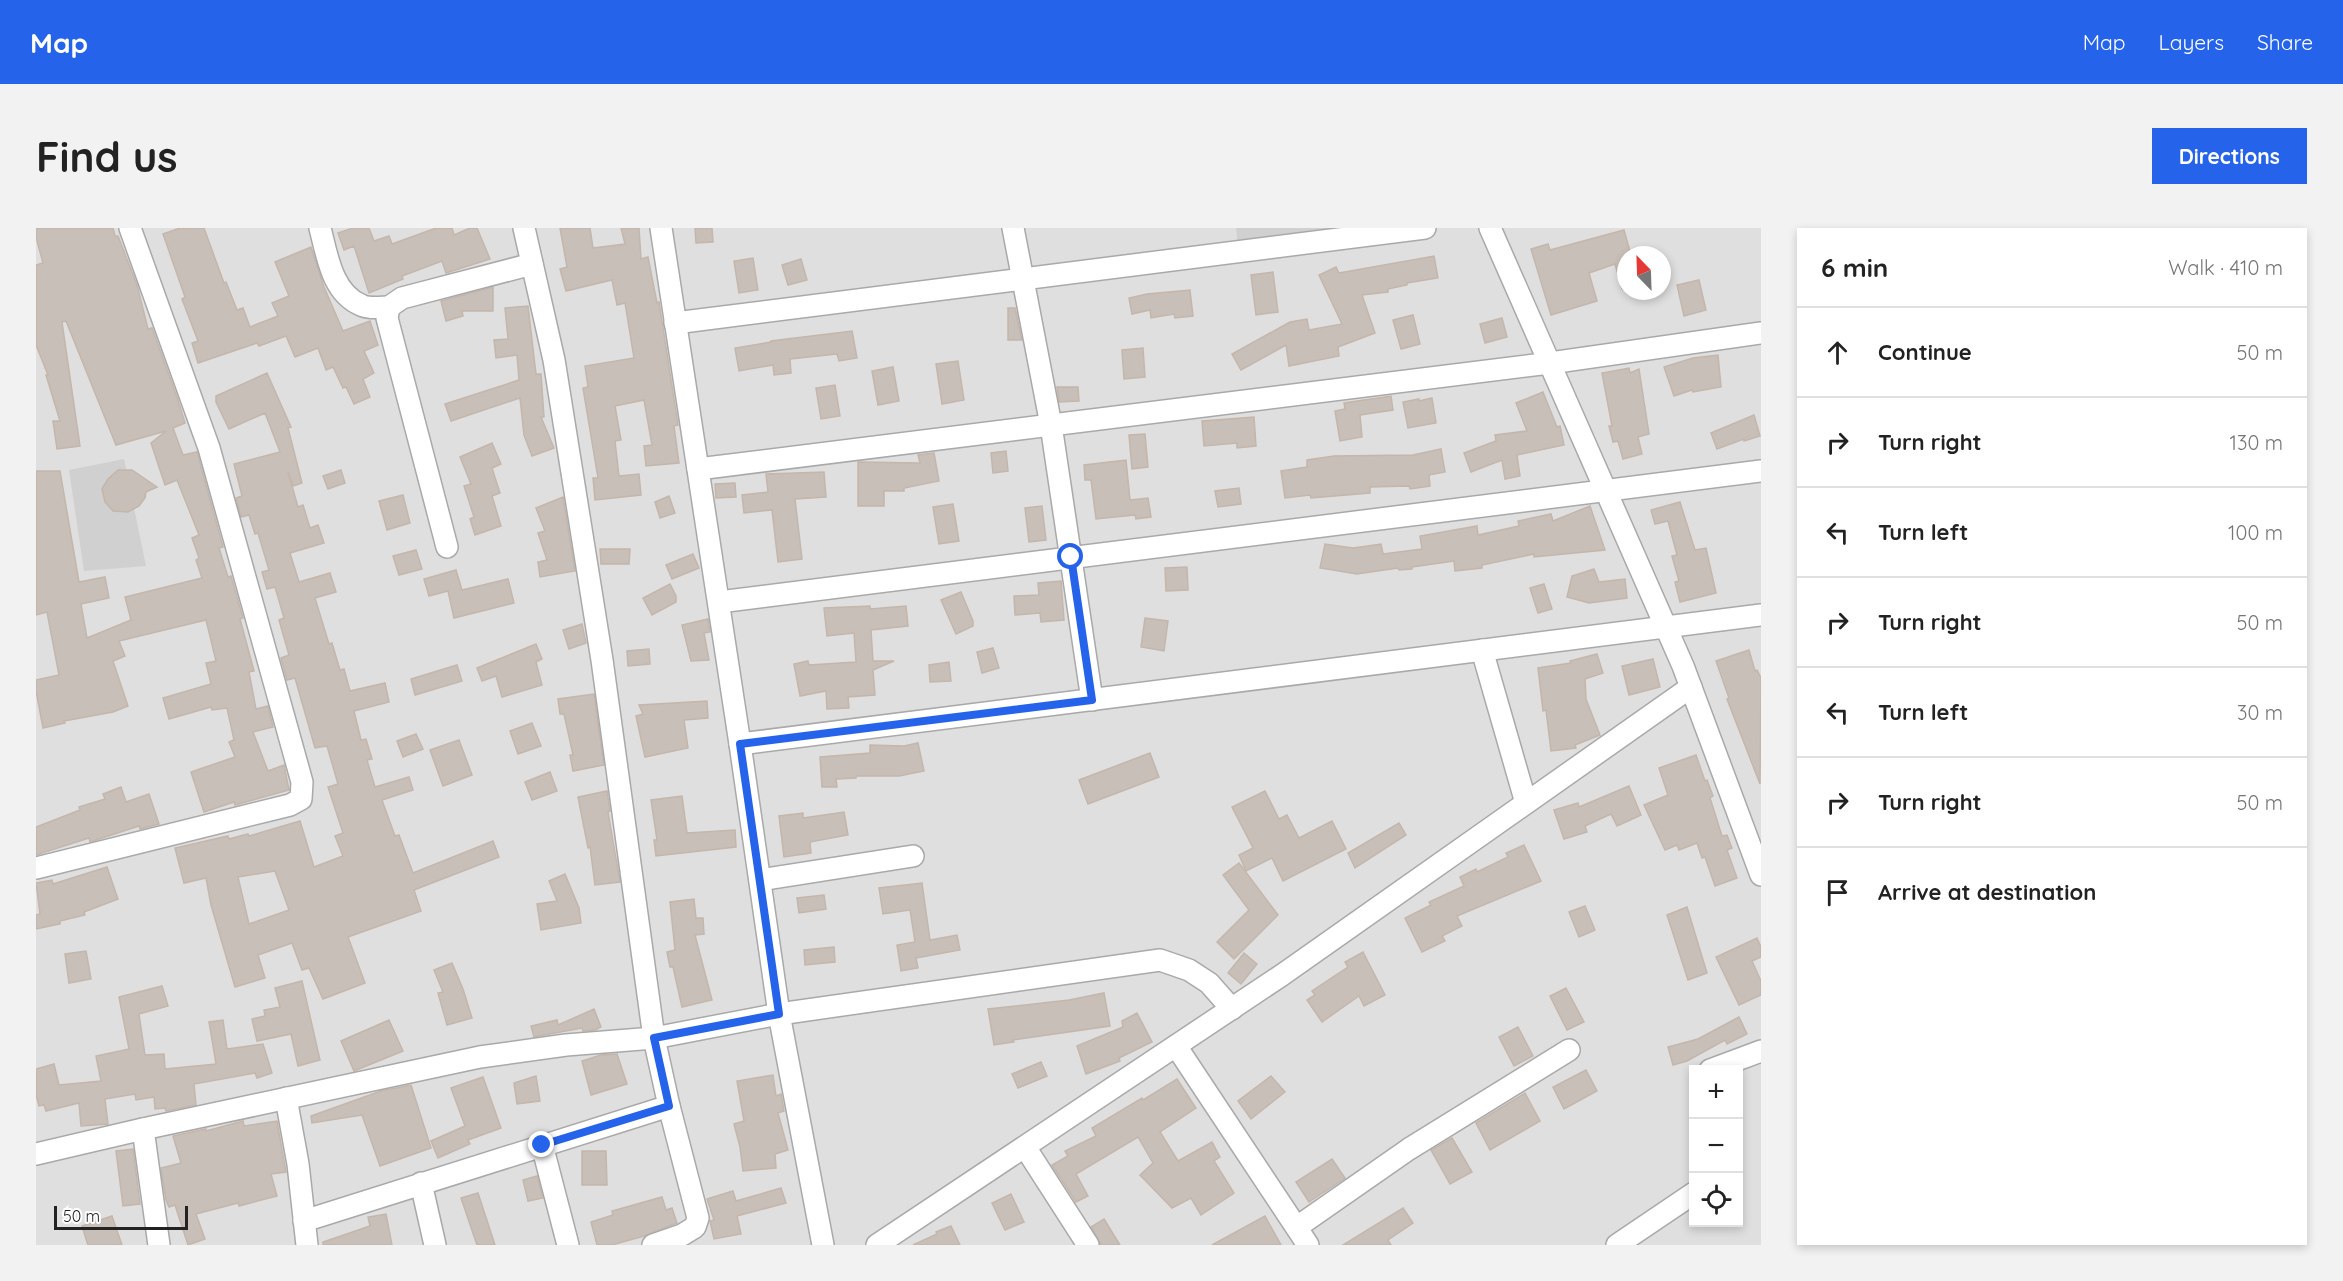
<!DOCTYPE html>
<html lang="en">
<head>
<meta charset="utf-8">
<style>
  :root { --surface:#fff; --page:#f2f2f2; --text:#222; --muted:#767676; --line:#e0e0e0; --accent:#2563eb }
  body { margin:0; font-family:Quicksand,sans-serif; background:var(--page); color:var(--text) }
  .controls { position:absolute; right:18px; bottom:18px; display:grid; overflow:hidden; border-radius:0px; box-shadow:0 3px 9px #0003 }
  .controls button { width:54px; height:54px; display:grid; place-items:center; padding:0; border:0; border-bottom:2px solid var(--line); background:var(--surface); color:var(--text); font:30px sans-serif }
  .compass { position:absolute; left:1581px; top:18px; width:54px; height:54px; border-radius:50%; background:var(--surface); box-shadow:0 3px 9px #0003; rotate:337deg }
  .scale { position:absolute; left:18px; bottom:15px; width:134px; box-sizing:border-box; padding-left:6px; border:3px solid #222; border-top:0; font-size:16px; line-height:21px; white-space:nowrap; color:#222; -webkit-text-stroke:4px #fff; paint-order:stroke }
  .stop { position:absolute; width:18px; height:18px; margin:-14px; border:4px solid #2563eb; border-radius:50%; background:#fff }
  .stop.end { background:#2563eb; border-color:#fff; box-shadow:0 2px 6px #0008 }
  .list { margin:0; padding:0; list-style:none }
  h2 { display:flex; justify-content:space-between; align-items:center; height:78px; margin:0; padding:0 24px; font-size:26px }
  h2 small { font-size:20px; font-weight:400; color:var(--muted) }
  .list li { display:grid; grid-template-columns:39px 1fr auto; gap:18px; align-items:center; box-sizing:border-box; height:90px; padding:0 24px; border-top:2px solid var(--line) }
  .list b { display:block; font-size:22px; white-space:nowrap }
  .list em { font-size:20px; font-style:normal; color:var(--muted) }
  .icon { flex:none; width:33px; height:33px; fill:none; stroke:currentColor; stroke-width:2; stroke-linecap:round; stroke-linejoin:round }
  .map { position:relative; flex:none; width:1725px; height:1017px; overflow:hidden; border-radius:0px }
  header { display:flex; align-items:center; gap:36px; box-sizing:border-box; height:84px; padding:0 30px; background:var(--accent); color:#fff }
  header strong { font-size:28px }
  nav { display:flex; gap:33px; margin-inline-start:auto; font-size:21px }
  .intro { display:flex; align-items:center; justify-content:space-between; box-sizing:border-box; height:144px; padding:0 36px }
  h1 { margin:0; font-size:42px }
  .button { padding:15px 27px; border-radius:0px; background:var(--accent); color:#fff; font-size:21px; font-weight:700 }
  main { display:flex; gap:36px; padding:0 36px }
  aside { flex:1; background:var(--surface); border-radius:0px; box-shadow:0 3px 9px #0003 }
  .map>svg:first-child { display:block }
  .residential { fill:#e0dfdf; fill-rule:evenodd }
  .religious { fill:#d0d0d0 }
  .building { fill:#c7bfb8; stroke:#c4b6ab; stroke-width:1.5; fill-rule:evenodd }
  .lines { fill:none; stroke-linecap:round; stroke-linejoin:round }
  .minor-casing { stroke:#a9a9a9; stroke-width:24 }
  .minor { stroke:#fff; stroke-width:21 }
  .route { stroke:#2563eb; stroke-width:8 }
</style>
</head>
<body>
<header>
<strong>Map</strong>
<nav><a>Map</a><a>Layers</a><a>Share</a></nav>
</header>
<div class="intro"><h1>Find us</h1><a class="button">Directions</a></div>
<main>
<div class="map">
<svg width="1725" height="1017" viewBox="0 0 1725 1017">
  <rect width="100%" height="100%" fill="#f2efe9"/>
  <!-- residential -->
  <path class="residential" d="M0,0h1725v1017h-1725zM1590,27h36v36h-36zM1658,842h44v152h-44z"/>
  <!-- religious -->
  <g class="religious">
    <polygon points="1200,0 1355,0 1202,18"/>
    <polygon points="88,231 110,338 48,343 33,242"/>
  </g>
  <!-- building -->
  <g class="building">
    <polygon points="0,0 77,0 79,8 82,8 101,57 112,101 116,100 142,172 149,195 137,200 147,227 161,224 187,319 183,320 192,349 195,348 207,390 204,391 218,443 213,444 220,481 232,478 237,499 217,504 232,543 248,537 253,562 199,577 198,574 168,584 155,544 199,529 193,514 198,512 191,480 176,482 175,479 133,491 127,470 175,456 170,435 180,433 170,392 83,413 89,428 77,433 92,478 77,484 28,493 29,495 7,500 0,463 0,452 23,447 11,384 0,387 0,243 24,243 43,354 69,349 73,370 45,376 51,410 95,392 89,369 166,350 160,332 163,330 156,310 163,307 141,252 129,257 115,215 130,203 80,217 30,93 26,94 44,218 21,221 17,193 24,193 10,147 12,147 0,117 0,37 7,35 0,9"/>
    <polygon points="144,0 168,0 188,55 190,54 201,82 207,80 214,99 242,88 236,75 253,68 239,34 275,19 288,59 307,103 334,93 342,117 328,123 338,145 327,151 334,169 318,176 310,159 307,160 297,139 290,142 282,120 259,129 250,108 223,118 221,115 162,135 156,115 162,113 146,71 149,69 127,6"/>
    <polygon points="317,0 333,0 338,13 353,8 356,16 400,0 416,0 418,7 434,0 441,0 454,31 410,45 406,33 366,48 367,51 333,65 318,18 308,22 302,5"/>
    <polygon points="524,0 554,0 557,20 589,16 585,0 603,0 605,31 612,29 621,75 623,74 642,197 638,198 643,235 610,238 608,218 616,217 608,172 579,178 585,212 579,213 583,248 603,246 605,267 559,272 557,250 562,250 547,160 552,159 549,138 598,130 589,75 581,77 576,52 530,63 524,41 531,39"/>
    <polygon points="659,0 676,0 677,14 660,15"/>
    <polygon points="1588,2 1595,27 1590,27 1590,61 1586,61 1579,36 1553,45 1561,73 1515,87 1495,21 1512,16 1514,22"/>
    <polygon points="1398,28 1402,50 1371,55 1371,57 1352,61 1352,64 1326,67 1339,105 1302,119 1303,128 1253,138 1250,117 1205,142 1196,126 1254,94 1271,91 1273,102 1306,96 1283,47 1300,39 1303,45"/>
    <polygon points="717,30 722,62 703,65 698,33"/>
    <polygon points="765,31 771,52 752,57 746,37"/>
    <polygon points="1237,44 1242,84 1220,87 1215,47"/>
    <polygon points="1663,52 1670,82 1648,88 1641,57"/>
    <polygon points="457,59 457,83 426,83 427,88 410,93 405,73"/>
    <polygon points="1154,62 1157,88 1139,90 1138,86 1115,90 1114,82 1096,86 1093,70 1111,66"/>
    <polygon points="492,78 500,146 505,146 508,189 505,189 518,220 496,228 488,207 484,170 415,193 409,176 483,152 481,127 460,130 458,112 472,111 469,80"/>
    <polygon points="972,80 979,80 986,112 972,112"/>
    <polygon points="1377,87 1384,116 1365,121 1357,92"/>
    <polygon points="1466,90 1471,109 1449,115 1444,96"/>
    <polygon points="816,103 821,130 803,133 801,126 754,131 755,145 738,147 737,137 703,143 699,120 735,114 735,113"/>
    <polygon points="1107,120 1109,149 1088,151 1086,122"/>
    <polygon points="1682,127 1685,159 1657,164 1656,162 1638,168 1628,139 1657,130"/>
    <polygon points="922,133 928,172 906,176 900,136"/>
    <polygon points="857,139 863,173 842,177 836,143"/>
    <polygon points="1593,140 1594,145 1603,141 1613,206 1602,209 1606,226 1587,231 1582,213 1577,214 1573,198 1576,198 1566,145"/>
    <path d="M231,145l24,54 -3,1 14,55 -9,3 -5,-14 10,35 5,-2 7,23 8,-3 6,18 -34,10 9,29 31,-9 6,19 -21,6 14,46 3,-1 8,27 4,-1 6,22 35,-8 4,19 -35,9 7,29 5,-1 6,20 -5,1 8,27 34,-10 4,13 -31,10 13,36 4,-1 14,38 80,-32 6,16 -85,33 7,21 -73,26 17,46 -42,16 -14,-31 -7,2 -10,-27 -34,12 7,23 -30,9 -24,-82 -5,-27 -22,5 -9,-35 53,-12 1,3 19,-5 1,2 51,-15 14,46 29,-11 -8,-20 8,-3 -15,-46 10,-3 -11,-38 -12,2 -20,-70 -8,2 -6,-22 8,-3 -10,-35 5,-2 -9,-31 -8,2 -5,-17 7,-2 -11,-37 -3,1 -6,-19 -8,2 -5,-19 6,-2 -8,-32 46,-12 -15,-39 -36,16 -13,-27v-6zM239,643l14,39 -40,14 -11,-47z"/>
    <polygon points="799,157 804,188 785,191 780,160"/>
    <polygon points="1021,159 1042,159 1043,173 1023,174"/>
    <polygon points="1507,164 1521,199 1524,198 1528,217 1481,227 1484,248 1469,251 1466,232 1435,244 1428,225 1460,213 1459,207 1491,203 1480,175"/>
    <polygon points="1355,168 1357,182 1324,187 1326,209 1304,213 1299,183 1309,181 1308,175"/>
    <polygon points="1396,170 1400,195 1372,200 1367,174 1383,171 1383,173"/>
    <polygon points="1718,187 1724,208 1708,213 1708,211 1681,221 1675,205"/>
    <polygon points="1218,189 1220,218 1201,220 1201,215 1168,218 1166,193"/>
    <polygon points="1109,206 1112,239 1096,241 1093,207"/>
    <polygon points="456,215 465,236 456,240 464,265 456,268 465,298 439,307 434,291 438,289 428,258 435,256 424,229"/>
    <polygon points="1405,221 1409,244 1393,247 1394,258 1374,261 1373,258 1334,259 1334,265 1275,270 1274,267 1249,270 1245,243 1271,239 1271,232 1298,228 1377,227"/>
    <polygon points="970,223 972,243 957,245 955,225"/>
    <polygon points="898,225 903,253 868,260 868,263 848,263 848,278 822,278 822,234 884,235 882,227"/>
    <polygon points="1090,232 1094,272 1112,270 1115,289 1100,291 1099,287 1060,291 1055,252 1049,252 1048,237"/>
    <polygon points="82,242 96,242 121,259 110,264 109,270 103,278 92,284 77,283 69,274 66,261 72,251"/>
    <polygon points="305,242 309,255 292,261 287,248"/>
    <polygon points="788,244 790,269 759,271 766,331 742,334 736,282 708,285 706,267 732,264 730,246"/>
    <polygon points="699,255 700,269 680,270 679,256"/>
    <polygon points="1203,260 1205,276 1182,279 1179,263"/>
    <polygon points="367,267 374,295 351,302 343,273"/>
    <polygon points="633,268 639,285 624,290 619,274"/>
    <polygon points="527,269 539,343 504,349 502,334 511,332 502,305 509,303 500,280"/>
    <polygon points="1644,274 1659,322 1670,320 1680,365 1644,374 1639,354 1643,353 1636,328 1641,327 1632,293 1619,296 1615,282"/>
    <polygon points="917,276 923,313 903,316 897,279"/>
    <polygon points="1006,278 1010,312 993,314 989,280"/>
    <polygon points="1554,278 1569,322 1498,329 1498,326 1446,337 1446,340 1419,343 1418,333 1376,339 1376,341 1363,342 1362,340 1321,346 1284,340 1289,316 1317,320 1345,316 1347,326 1386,321 1384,308 1441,298 1442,307 1483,298 1482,293 1515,286 1517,293"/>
    <polygon points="564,321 594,321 593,336 565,336"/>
    <polygon points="380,322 386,341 363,347 357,328"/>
    <polygon points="657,326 663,340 636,351 630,337"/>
    <polygon points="1151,339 1152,362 1130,363 1129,340"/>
    <polygon points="1558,341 1563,354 1589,351 1591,370 1553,375 1531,369 1536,348"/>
    <polygon points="420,342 426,362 472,351 478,375 418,390 412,363 393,368 388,351"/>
    <polygon points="1025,353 1028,392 1005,394 1004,385 979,387 978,368 1003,367 1002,355"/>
    <polygon points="634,356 640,368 640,374 616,387 607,370"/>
    <polygon points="1508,356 1516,381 1502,385 1494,360"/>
    <polygon points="925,364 937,393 937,398 920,406 905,372"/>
    <polygon points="834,378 834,381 870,378 872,398 835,402 837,433 858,433 837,442 839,467 812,469 813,480 791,481 790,463 764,468 758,436 772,433 773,437 820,434 818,405 791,408 788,380"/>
    <polygon points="1109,390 1132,393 1128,423 1105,419"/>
    <polygon points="672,391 674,404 668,405 673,432 655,433 646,397"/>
    <polygon points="546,396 550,415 533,421 527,402"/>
    <polygon points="500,416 506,431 500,434 506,457 466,469 460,448 446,453 441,440"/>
    <polygon points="957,420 963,440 946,445 941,424"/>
    <polygon points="613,421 614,436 592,438 591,423"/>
    <polygon points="1713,422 1719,443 1721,442 1725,450 1724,556 1691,471 1693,470 1680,433"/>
    <polygon points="1561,426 1567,445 1549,451 1550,471 1564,507 1539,517 1540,520 1515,523 1510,482 1507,483 1502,440 1535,435 1534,433"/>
    <polygon points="1617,431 1624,459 1593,467 1586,438"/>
    <polygon points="913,434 915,453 894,454 893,437"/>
    <polygon points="421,437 426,453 379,467 375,451"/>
    <polygon points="558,466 568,537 537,543 534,527 537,527 528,486 524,486 522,471"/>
    <polygon points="671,473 672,490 648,492 652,520 609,529 600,488 607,486 603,477"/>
    <polygon points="496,495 505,518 482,526 474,503"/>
    <polygon points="380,506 387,521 367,529 361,513"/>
    <polygon points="423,512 436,547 407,558 394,522"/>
    <polygon points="882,515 888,543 863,548 820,548 820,550 800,551 801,559 786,559 784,529 834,525 834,517 868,518"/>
    <polygon points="1114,525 1123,549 1052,576 1043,552"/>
    <polygon points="1660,527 1669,553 1671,552 1677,568 1674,570 1686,608 1691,607 1696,620 1691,622 1701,650 1679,658 1669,629 1666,630 1661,615 1643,622 1641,617 1629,622 1608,577 1632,567 1623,540"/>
    <polygon points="514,544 521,563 496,572 489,554"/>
    <polygon points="1593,558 1605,587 1581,598 1575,586 1549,598 1551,604 1528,611 1518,582 1542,575 1543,579"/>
    <polygon points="85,559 90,574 113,566 123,596 104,601 103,598 54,614 53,610 0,627 0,599 44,582 43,579 69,571 67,566"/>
    <polygon points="571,563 574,583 572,584 584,654 559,657 554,619 552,620 542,569"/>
    <polygon points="1229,563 1243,591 1251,587 1263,610 1296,593 1310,621 1247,653 1236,630 1210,643 1203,627 1217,620 1196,579"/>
    <polygon points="646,568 651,605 699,602 700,619 620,628 618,612 621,612 615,572"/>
    <polygon points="808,584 812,607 774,614 775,625 748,629 743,588 767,585 767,590"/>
    <polygon points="1363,595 1370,607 1319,640 1312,625"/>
    <polygon points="1488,617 1505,653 1421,688 1426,698 1406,708 1409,713 1386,724 1369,690 1395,677 1393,674 1428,658 1424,649 1440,641 1441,644 1472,629 1470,625"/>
    <polygon points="1203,635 1242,687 1198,731 1181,714 1213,682 1187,647"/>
    <polygon points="71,639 82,671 48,684 49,687 24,693 24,696 0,701 0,687 4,686 0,655 16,652 17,656"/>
    <polygon points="529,646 543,680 545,695 505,702 501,676 521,673 513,653"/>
    <polygon points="886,655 894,712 921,707 924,722 880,730 882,740 865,743 861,717 879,714 874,682 847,686 843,660"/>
    <polygon points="788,667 790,681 763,685 761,670"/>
    <polygon points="658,671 660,690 667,690 668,706 659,707 676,772 646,779 637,739 634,739 631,724 639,722 634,674"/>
    <polygon points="1549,678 1559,702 1543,709 1533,684"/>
    <polygon points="1651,679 1671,745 1652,752 1631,687"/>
    <polygon points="1721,710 1725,719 1725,729 1716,733 1725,753 1725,767 1703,777 1680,729"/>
    <polygon points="798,719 799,734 769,737 768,722"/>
    <polygon points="50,723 55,751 33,755 29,726"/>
    <polygon points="1327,724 1349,767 1328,778 1323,768 1286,794 1271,772 1279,767 1276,763 1312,739 1309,734"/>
    <polygon points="1208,725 1221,736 1205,756 1192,745"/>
    <polygon points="416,735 427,761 436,790 411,797 402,765 407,764 398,742"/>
    <polygon points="266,753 284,832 262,838 255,806 221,813 216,791 229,788 228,782 244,779 239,760"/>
    <polygon points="126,758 132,778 103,786 109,827 128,826 129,841 180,836 173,794 187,792 191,821 227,816 236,845 221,850 219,845 158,856 160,877 130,883 129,880 119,881 118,869 100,872 99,866 69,871 72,896 45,898 43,875 10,883 8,877 3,878 0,867 0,841 18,836 23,857 65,853 60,828 93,821 83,769"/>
    <polygon points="1530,760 1548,794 1531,802 1514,768"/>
    <polygon points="1068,765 1074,798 977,812 978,814 958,817 952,781 1033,772"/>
    <polygon points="558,781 565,799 559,802 547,803 546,800 498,809 495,798 521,792 522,797"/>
    <polygon points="1101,785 1116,814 1083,830 1084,833 1050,846 1041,818 1087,799 1086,793"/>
    <polygon points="1703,789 1711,806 1691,816 1689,812 1651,833 1637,837 1632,819 1662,811"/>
    <polygon points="353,792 367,823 318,843 305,813"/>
    <polygon points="1482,799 1497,828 1478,838 1463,809"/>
    <polygon points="581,826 591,856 555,867 546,833 565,827"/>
    <polygon points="1005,834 1011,848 982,860 976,846"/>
    <polygon points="1550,842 1561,863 1528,881 1517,859"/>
    <polygon points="737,847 740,868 745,866 748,883 742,885 752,922 739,926 740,940 707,943 704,919 698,896 708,893 701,853"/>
    <polygon points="500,848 504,873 481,876 478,855"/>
    <polygon points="1235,848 1249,864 1215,891 1202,873"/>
    <polygon points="447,849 465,900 432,912 434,916 402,930 395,913 429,898 415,860"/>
    <polygon points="1141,851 1160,880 1124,904 1142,933 1176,914 1184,929 1178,933 1198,965 1165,987 1155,970 1136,980 1104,947 1117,935 1102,909 1040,946 1052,968 1040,974 1016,937 1032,928 1029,923 1060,908 1056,900 1106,870 1107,872"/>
    <polygon points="375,857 395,920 344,938 326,887 276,895 275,888 345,863"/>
    <polygon points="1489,865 1504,893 1454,922 1440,895"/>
    <polygon points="207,893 208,898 241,893 250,944 235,946 241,968 203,978 202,975 160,986 169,1011 152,1017 139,977 133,979 130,972 125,940 145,935 137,908 170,901 170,903"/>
    <polygon points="1416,910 1436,944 1414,956 1395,922"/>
    <polygon points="97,921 104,976 87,978 80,923"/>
    <polygon points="546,923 570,923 571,957 546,957"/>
    <polygon points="1296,931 1309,950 1273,974 1260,954"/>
    <polygon points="501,948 507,970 492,973 487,952"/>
    <polygon points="745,960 750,975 701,988 705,1006 678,1011 674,993 678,992 671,971 697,963 700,973"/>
    <polygon points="442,965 459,1017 441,1017 425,970"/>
    <polygon points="975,966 988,994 969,1002 956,975"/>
    <polygon points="626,969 630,982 636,980 641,995 608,1008 576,1017 561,1017 555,994 577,987 576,983"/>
    <polygon points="1367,980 1377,995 1352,1012 1355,1017 1307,1017"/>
    <polygon points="350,986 356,1017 287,1017 287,1014 334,998 332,989"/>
    <polygon points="76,988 86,1017 52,1017 46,998"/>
    <polygon points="1229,988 1245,1017 1176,1017"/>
    <polygon points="1068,991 1084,1017 1065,1017 1055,999"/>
    <polygon points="915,998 924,1017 877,1017 901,1006 900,1004"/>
  </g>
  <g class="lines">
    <defs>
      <g id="minor">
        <path d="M284,0c7,27 12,65 41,77 7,4 20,2 28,2"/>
        <polyline points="625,0 704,516 743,786 787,1017"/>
        <polyline points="977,0 1015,197 1056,472"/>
        <polyline points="1454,0 1647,438 1725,647"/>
        <polyline points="639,95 1389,0"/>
        <polyline points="662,241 1514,135 1725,105"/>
        <polyline points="411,319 351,90 353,79 366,70 496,36"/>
        <polyline points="683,374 1725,243"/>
        <polyline points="1446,422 1490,575"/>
        <polyline points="704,516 1725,387"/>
        <polyline points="0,640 254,577 265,571 266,554 173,220 94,0"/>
        <polyline points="724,652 877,628"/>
        <polyline points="1140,818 1272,1017"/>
        <polyline points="1674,842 1725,823"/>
        <polyline points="250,870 262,936 271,1017"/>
        <polyline points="107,901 444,829 530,817 618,810 743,786 1124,732 1153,742 1173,755 1196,781"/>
        <polyline points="506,917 532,1017"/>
        <polyline points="989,919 1052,1017"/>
        <polyline points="0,926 107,901 123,1017"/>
        <polyline points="385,955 399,1017"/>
        <polyline points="268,993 633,878 618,810 566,432 518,132 488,0"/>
        <polyline points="1261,999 1373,921 1533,822"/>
        <polyline points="617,1017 646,1007 659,999 662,990 633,878"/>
        <polyline points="841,1017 1246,747 1655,459"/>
        <polyline points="1581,1017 1658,965"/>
      </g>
    </defs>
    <!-- minor casing -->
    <use href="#minor" class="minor-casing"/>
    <!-- minor -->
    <use href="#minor" class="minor"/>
  </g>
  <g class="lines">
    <!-- route -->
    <polyline class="route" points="506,917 633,878 618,810 743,786 704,516 1056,472 1035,329"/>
  </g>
</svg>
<div class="controls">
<button>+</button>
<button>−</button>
<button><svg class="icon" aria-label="locate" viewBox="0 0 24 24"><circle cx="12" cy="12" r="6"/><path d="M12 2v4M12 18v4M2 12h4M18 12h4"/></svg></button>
</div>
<svg class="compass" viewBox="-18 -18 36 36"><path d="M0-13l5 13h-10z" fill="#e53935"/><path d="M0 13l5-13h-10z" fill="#767676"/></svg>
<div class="scale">50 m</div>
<div class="stop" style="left:1035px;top:329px"></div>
<div class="stop end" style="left:506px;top:917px"></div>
</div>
<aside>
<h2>6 min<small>Walk · 410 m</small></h2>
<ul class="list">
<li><svg class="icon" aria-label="ahead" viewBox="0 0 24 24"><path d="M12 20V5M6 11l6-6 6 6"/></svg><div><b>Continue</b></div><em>50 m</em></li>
<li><svg class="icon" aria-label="right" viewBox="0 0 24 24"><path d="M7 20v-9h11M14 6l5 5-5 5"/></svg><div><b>Turn right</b></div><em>130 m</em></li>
<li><svg class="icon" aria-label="left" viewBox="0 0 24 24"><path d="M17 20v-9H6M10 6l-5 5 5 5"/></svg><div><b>Turn left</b></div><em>100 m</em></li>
<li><svg class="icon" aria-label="right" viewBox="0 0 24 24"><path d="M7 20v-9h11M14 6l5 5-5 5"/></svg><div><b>Turn right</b></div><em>50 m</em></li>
<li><svg class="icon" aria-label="left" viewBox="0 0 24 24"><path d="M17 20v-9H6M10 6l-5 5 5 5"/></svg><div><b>Turn left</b></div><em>30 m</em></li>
<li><svg class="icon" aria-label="right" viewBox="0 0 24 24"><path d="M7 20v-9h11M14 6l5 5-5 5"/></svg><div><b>Turn right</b></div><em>50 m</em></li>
<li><svg class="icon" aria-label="arrive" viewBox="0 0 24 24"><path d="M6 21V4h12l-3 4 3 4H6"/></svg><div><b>Arrive at destination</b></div></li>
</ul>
</aside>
</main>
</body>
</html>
